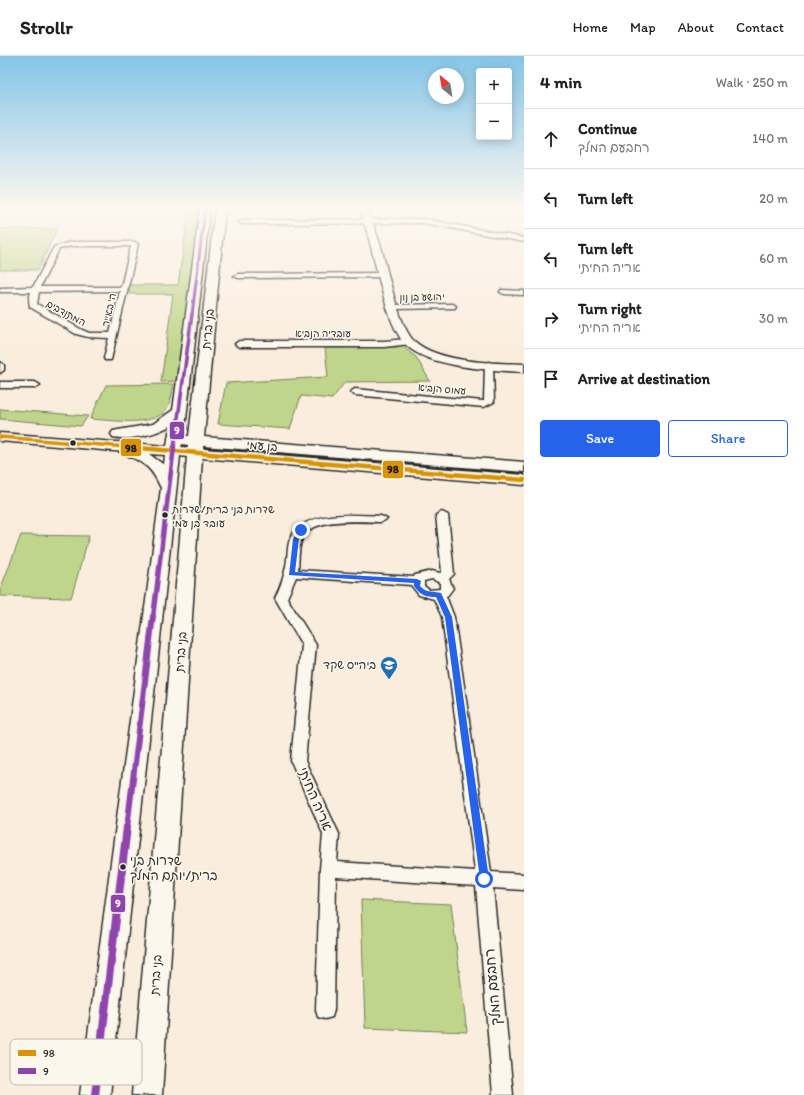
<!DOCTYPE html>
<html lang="en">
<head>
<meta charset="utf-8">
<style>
  :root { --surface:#fff; --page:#f6f6f6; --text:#202124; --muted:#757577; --line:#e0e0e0; --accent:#2563eb }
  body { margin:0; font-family:Itim,"Playpen Sans Hebrew",sans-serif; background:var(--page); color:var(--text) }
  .controls { position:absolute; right:12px; top:12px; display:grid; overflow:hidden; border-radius:4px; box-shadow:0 2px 10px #0003 }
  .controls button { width:36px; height:36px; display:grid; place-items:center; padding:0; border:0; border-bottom:1px solid var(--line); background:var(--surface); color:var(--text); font:20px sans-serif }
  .compass { position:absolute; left:428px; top:12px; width:36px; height:36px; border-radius:50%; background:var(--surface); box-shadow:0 2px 10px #0003; rotate:330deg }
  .stop { position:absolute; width:12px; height:12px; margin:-9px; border:3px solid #2563eb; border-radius:50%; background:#fff }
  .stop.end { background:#2563eb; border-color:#fff; box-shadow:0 1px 4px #0008 }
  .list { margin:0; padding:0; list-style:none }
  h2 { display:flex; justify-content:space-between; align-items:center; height:52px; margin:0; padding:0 16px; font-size:17px }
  h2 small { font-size:13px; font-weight:400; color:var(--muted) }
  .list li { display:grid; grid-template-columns:26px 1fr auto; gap:12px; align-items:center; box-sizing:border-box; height:60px; padding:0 16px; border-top:1px solid var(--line) }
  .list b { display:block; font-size:15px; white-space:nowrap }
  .list p { margin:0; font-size:13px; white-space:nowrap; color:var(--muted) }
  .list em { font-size:13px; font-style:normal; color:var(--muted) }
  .actions { display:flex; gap:8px; padding:12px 16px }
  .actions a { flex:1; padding:9px 0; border:1px solid var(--accent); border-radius:4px; text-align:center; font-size:14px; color:var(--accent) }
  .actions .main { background:var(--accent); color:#fff }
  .icon { flex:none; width:22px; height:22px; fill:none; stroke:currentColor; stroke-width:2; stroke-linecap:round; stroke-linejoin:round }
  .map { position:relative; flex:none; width:524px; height:1039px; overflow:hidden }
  header { display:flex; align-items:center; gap:24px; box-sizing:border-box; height:56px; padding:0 20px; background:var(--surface); border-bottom:1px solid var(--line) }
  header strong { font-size:19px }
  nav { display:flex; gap:22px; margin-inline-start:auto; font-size:14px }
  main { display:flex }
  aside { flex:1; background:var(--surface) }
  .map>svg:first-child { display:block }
  .green { fill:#bfd58b; stroke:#75805b }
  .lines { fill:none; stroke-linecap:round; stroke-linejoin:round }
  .minor-casing { stroke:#2b2b2b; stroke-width:3 }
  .tertiary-casing { stroke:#2b2b2b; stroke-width:3 }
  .secondary-casing { stroke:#2b2b2b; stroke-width:3 }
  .minor { fill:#fbf7ec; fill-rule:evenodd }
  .tertiary { fill:#fbf7ec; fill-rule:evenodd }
  .secondary { fill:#fbf7ec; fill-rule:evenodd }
  .bus-1-far1-casing { stroke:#fbf7ec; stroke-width:5.5 }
  .bus-1-casing { stroke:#fbf7ec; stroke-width:8 }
  .bus-2-far4-casing { stroke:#fbf7ec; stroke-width:5 }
  .bus-2-far3-casing { stroke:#fbf7ec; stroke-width:5.5 }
  .bus-2-far2-casing { stroke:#fbf7ec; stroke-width:8 }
  .bus-2-far1-casing { stroke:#fbf7ec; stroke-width:9 }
  .bus-2-casing { stroke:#fbf7ec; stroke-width:10 }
  .bus-1-far1 { stroke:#d89406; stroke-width:3.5 }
  .bus-1 { stroke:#d89406; stroke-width:4.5 }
  .bus-2-far4 { stroke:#8e44ad; stroke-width:3 }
  .bus-2-far3 { stroke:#8e44ad; stroke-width:3.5 }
  .bus-2-far2 { stroke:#8e44ad; stroke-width:4.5 }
  .bus-2-far1 { stroke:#8e44ad; stroke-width:6 }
  .bus-2 { stroke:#8e44ad; stroke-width:8 }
  .route { fill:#2563eb }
  .bus-dot { fill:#2b2b2b; stroke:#fbf7ec; stroke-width:1.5 }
  .labels { text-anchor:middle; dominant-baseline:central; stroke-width:3; stroke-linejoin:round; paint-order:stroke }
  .far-street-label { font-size:10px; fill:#2b2b2b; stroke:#fbf7ec }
  .bus-label { font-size:11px; fill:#2b2b2b; stroke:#fbf7ec; text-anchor:start }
  .street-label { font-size:12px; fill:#2b2b2b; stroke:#fbf7ec }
  .poi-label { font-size:12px; fill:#2b2b2b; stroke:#fbf7ec; text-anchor:end }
  .near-bus-label { font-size:13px; fill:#2b2b2b; stroke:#fbf7ec; text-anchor:start }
  .near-street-label { font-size:14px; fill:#2b2b2b; stroke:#fbf7ec }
  .key { fill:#fbf7ec; stroke:#bdbab2; stroke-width:1 }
  .key-label { font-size:11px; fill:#2b2b2b }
  .line-badge { stroke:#fbf7ec; stroke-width:1.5 }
  .badge-label { font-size:11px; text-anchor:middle; font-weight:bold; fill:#fff }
  .pale-badge-label { font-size:11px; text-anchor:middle; font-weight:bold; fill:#111 }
</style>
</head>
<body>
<header>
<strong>Strollr</strong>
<nav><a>Home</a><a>Map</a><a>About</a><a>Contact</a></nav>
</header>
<main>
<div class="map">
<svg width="524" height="1039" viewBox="0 0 524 1039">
  <rect width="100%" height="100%" fill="#faedde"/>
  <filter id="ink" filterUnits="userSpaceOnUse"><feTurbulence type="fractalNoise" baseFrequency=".025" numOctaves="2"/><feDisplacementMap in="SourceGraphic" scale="8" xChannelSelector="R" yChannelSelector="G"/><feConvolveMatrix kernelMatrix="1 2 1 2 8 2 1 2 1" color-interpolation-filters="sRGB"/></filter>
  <g filter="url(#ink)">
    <!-- green -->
    <g class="green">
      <polygon points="189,153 202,153 178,325 161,326 173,238 129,238 130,229 178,229"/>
      <polygon points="0,173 57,173 38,214 0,214"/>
      <polygon points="403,291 416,301 430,325 345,326 332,343 301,340 290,373 218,368 226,327 328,321 325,292"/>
      <path d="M174,328c-2,9 -3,20 -9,27 -14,16 -55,9 -75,8l16,-34z"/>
      <polygon points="0,353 88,360 81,370 0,363"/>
      <polygon points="21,479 89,480 71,542 0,540 0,534"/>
      <polygon points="361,844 451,848 467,976 365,972"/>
    </g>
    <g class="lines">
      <defs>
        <g id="minor">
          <polygon points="424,163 524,182 524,186 424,167 242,168 239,166 242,164"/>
          <path d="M71,186h64l3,2 -27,116h-6l-1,-2 5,-20 -21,-1 -12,-3 -46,-27 -1,-7 2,-8h-31v-4l33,-1 21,-40zM71,190h60l-10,41h-81l19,-38zM120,235l-10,42h-21l-7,-3 -45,-26 2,-12z"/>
          <polygon points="382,217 386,219 385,221 238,222 234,220 238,218"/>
          <polygon points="501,234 524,235 524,239 504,238 500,236"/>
          <polygon points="452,248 456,250 455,252 393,253 389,251 393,249"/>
          <polygon points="407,283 410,284 411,286 410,288 384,291 239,291 235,288 239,285 384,285"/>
          <polygon points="0,306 4,309 4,314 0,317"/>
          <polygon points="489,306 493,309 494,346 484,351 355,339 350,336 355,333 483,345 484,345 485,309"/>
          <polygon points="0,326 35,326 40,329 35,332 0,332"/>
          <path d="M442,456l6,3 6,59 -5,5 4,9 -5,7 -2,1 8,21 37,255 33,2v16l-31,-2 20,207h-20l-17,-209 -140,-9 -2,133 -2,7 -7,2 -7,-2 -2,-7 4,-141 3,-35 -32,-73 11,-116 -27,-47c5,-10 9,-21 11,-32 2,-9 1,-19 4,-27 14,-30 65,-24 91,-23l6,3 -6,3c-20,0 -69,-6 -79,17 -4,9 -3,21 -4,31l116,7 1,-2 17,-4 8,2 2,-1 -6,-57zM296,521l115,8 8,10 15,4 8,18 33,254 -138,-9 2,-28 -34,-73 11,-116 -29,-47zM432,523l8,4v6l-11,1 -5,-4v-5z"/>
        </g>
        <path id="tertiary" d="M360,153h8c4,13 9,25 13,38 6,22 18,80 33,94 25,22 79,22 110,23v8c-32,-2 -93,-4 -117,-26 -19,-17 -29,-74 -36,-99 -3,-13 -7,-25 -11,-38z"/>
        <path id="secondary" d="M200,153h10l-26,227h5l26,-227h10l-21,228 320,25v10l-321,-26v3l321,26v10l-322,-27 -40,637h-30l55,-638 -7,-1 -70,639h-30l81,-607c-9,-19 -15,-25 -34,-33l-2,-3 -125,-11v-8l167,13 3,-20c-14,8 -41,15 -57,11l-2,-3 2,-3 5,-1 35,-6 20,-14zM182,388l6,1v3l-7,-1zM149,398l16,1 -1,10z"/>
      </defs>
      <!-- minor casing -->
      <use href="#minor" class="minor-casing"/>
      <!-- tertiary casing -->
      <use href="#tertiary" class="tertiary-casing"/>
      <!-- secondary casing -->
      <use href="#secondary" class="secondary-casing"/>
      <!-- minor -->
      <use href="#minor" class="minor"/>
      <!-- tertiary -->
      <use href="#tertiary" class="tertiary"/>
      <!-- secondary -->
      <use href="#secondary" class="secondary"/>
      <defs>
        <polyline id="bus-1-far1" points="0,381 139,392"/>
        <polyline id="bus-1" points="127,391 524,424"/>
        <polyline id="bus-2-far4" points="192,259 205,153"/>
        <polyline id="bus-2-far3" points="174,392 192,258"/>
        <polyline id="bus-2-far2" points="153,561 174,391"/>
        <polyline id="bus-2-far1" points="127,772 153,560"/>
        <polyline id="bus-2" points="95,1039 127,771"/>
      </defs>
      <!-- bus-1-far1 casing -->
      <use href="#bus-1-far1" class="bus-1-far1-casing"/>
      <!-- bus-1 casing -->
      <use href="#bus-1" class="bus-1-casing"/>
      <!-- bus-2-far4 casing -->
      <use href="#bus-2-far4" class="bus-2-far4-casing"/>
      <!-- bus-2-far3 casing -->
      <use href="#bus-2-far3" class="bus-2-far3-casing"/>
      <!-- bus-2-far2 casing -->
      <use href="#bus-2-far2" class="bus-2-far2-casing"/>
      <!-- bus-2-far1 casing -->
      <use href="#bus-2-far1" class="bus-2-far1-casing"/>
      <!-- bus-2 casing -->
      <use href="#bus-2" class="bus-2-casing"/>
      <!-- bus-1-far1 -->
      <use href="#bus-1-far1" class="bus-1-far1"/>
      <!-- bus-1 -->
      <use href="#bus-1" class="bus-1"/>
      <!-- bus-2-far4 -->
      <use href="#bus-2-far4" class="bus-2-far4"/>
      <!-- bus-2-far3 -->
      <use href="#bus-2-far3" class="bus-2-far3"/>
      <!-- bus-2-far2 -->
      <use href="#bus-2-far2" class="bus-2-far2"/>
      <!-- bus-2-far1 -->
      <use href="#bus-2-far1" class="bus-2-far1"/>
      <!-- bus-2 -->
      <use href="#bus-2" class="bus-2"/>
    </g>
  </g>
  <!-- sky -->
  <linearGradient id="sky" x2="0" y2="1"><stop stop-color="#84c5e7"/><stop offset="0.51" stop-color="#fdf7f0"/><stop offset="1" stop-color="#fdf7f0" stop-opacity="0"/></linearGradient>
  <rect width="524" height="298" fill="url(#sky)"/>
  <!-- route -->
  <path class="route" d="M299,473l5,1 -5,9 -4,33 122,7 4,2 -1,5c6,7 12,5 21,7l11,24 37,262 -2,3 -3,1 -3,-1 -1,-3 -35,-262 -9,-20c-10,0 -16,-2 -22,-11v-3l-125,-8 4,-36z"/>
  <!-- icons -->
  <defs>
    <symbol id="school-pin" viewBox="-11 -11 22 30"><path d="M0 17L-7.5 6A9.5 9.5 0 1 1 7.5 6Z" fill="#1f6fb2" stroke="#fbf7ec"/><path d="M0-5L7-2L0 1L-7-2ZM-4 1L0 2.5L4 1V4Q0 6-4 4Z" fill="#fff"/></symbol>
  </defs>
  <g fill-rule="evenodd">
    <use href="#school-pin" x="379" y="599" width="20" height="27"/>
  </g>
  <!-- markers -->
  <g class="bus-dot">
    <circle cx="73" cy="387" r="3.5"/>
    <circle cx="165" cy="459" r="3.5"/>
    <circle cx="123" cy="811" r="3.5"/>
  </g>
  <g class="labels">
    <!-- far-street labels -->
    <g class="far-street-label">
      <text transform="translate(422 241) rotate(-1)">יהושע בן נון</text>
      <text transform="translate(109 254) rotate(-77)">ה' באייר</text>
      <text transform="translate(66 257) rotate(28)">המתנדבים</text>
      <text x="323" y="277">עובדיה הנביא</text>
      <text transform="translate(442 333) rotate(5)">עמוס הנביא</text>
    </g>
    <!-- bus labels -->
    <g class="bus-label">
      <text x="172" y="453">שדרות בני ברית/שדרות<tspan x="172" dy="14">עובד בן עמי</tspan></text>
    </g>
    <!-- street labels -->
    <g class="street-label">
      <text transform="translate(208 273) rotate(-84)">בני ברית</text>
      <text transform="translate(262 390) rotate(5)">בן עמי</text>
      <text transform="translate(181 596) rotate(-86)">בני ברית</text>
      <text transform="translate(156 919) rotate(-86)">בני ברית</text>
    </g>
    <!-- poi labels -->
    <g class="poi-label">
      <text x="376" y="609">ביה"ס שקד</text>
    </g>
    <!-- near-bus labels -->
    <g class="near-bus-label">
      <text x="130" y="804">שדרות בני<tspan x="130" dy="15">ברית/יותם המלך</tspan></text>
    </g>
    <!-- near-street labels -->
    <g class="near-street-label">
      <text transform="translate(315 743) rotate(67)">אריה החיתי</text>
      <text transform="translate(493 931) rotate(-95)">רחבעם המלך</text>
    </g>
  </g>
  <!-- legend -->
  <rect x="10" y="983" width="132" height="46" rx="6" class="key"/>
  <rect x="18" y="994" width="18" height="6" fill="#d89406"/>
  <rect x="18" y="1012" width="18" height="6" fill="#8e44ad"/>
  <g class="key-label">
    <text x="43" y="1001">98</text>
    <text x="43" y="1019">9</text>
  </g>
  <g class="line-badge">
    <rect x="169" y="365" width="16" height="19" rx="4" fill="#8e44ad"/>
    <rect x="120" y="382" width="22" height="19" rx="4" fill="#d89406"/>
    <rect x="382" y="404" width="22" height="19" rx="4" fill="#d89406"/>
    <rect x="110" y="838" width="16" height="19" rx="4" fill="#8e44ad"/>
  </g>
  <g class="badge-label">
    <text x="177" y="378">9</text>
    <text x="118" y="851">9</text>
  </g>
  <g class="pale-badge-label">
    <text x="131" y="396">98</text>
    <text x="393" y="417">98</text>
  </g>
</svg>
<div class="controls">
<button>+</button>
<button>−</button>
</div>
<svg class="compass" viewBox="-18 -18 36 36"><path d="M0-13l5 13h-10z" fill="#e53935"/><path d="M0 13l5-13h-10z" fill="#757577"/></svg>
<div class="stop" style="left:484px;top:823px"></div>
<div class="stop end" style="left:301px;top:474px"></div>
</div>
<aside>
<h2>4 min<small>Walk · 250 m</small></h2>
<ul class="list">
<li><svg class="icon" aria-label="ahead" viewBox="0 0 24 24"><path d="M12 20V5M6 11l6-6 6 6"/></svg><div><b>Continue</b><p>רחבעם המלך</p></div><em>140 m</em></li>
<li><svg class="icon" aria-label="left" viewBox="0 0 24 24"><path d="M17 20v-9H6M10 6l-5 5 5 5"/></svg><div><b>Turn left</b></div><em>20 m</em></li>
<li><svg class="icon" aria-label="left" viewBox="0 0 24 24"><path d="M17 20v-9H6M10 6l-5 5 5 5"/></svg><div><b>Turn left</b><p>אריה החיתי</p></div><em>60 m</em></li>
<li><svg class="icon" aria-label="right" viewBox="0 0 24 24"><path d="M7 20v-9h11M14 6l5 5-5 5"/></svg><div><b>Turn right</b><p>אריה החיתי</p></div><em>30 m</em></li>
<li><svg class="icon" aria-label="arrive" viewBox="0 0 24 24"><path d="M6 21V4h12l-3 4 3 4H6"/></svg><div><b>Arrive at destination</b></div></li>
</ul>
<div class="actions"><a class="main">Save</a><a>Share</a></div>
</aside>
</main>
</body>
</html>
